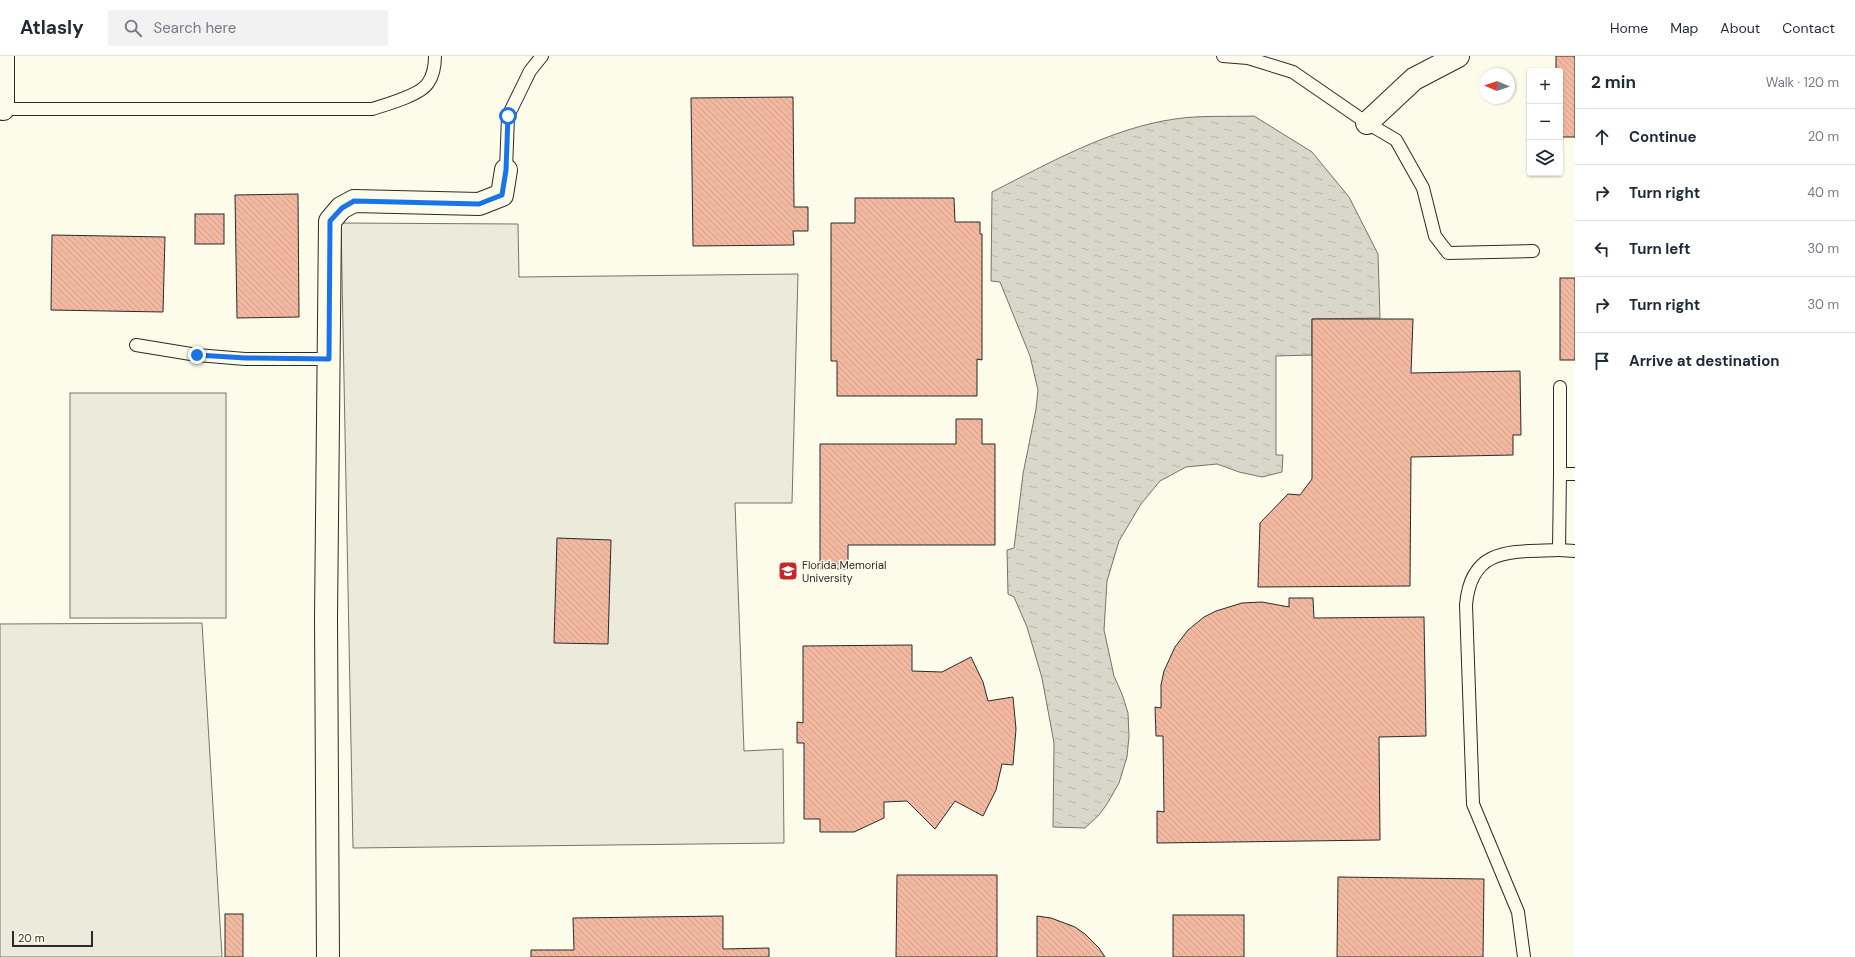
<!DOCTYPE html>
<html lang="en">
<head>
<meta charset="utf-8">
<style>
  :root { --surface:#fff; --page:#f2f2f3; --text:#1f2937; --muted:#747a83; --line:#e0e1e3 }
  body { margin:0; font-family:"DM Sans",sans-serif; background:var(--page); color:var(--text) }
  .controls { position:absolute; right:12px; top:12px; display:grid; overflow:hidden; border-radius:4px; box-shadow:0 1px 3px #0004 }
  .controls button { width:36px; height:36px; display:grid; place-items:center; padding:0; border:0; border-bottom:1px solid var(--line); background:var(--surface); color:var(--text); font:20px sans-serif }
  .compass { position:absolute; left:1479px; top:12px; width:36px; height:36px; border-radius:50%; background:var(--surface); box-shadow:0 1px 3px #0004; rotate:272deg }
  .scale { position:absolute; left:12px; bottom:10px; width:81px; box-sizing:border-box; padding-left:4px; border:2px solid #2b2b2b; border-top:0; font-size:11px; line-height:14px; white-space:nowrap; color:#2b2b2b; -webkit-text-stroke:3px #fdfbea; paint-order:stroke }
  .stop { position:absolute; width:12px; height:12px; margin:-9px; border:3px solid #1a73e8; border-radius:50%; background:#fff }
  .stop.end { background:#1a73e8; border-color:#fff; box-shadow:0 1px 4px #0008 }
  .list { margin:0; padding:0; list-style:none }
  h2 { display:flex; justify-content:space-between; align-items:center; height:52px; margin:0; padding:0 16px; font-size:17px }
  h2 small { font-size:13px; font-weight:400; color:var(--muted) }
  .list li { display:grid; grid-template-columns:26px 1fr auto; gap:12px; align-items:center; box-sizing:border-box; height:56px; padding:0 16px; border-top:1px solid var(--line) }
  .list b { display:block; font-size:15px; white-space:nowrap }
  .list em { font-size:13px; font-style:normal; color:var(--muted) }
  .icon { flex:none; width:22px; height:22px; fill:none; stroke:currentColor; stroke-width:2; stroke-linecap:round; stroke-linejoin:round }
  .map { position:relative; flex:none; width:1575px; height:901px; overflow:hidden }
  header { display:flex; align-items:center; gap:24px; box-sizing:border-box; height:56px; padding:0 20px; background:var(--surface); border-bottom:1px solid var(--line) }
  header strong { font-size:19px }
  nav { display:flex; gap:22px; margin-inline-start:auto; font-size:14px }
  .search { width:280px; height:36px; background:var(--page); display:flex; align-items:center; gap:10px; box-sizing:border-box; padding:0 14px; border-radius:4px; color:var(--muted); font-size:15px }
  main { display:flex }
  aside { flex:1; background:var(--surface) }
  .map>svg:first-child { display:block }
  .pitch { fill:#ecebdb; stroke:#74746e }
  .parking { fill:#eceadb; stroke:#74746e }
  .water { fill:url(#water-ripples); stroke:#74746e }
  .building { fill:url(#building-back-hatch); stroke:#2b2b2b }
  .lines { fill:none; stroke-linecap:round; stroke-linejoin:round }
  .lane-casing { stroke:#2b2b2b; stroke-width:14 }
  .street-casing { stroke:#2b2b2b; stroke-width:24 }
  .lane { stroke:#fdfbea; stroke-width:12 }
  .street { stroke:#fdfbea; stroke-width:22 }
  .route { stroke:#1a73e8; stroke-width:5 }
  .labels { text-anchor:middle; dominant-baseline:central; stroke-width:3; stroke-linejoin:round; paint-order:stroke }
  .poi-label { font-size:11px; fill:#2b2b2b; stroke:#fdfbea; text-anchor:start }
</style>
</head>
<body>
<header>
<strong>Atlasly</strong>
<div class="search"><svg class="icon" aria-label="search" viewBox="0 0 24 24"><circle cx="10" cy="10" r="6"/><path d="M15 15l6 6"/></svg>Search here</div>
<nav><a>Home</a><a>Map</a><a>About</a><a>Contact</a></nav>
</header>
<main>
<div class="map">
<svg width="1575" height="901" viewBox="0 0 1575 901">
  <defs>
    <pattern id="water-ripples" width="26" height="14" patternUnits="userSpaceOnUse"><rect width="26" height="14" fill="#d8d7c9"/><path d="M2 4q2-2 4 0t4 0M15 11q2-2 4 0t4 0" fill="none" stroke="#bab9ad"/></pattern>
    <pattern id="building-back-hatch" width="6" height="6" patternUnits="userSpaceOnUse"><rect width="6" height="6" fill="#f2b8a0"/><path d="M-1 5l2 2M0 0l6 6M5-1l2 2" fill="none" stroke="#d09e8a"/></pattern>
  </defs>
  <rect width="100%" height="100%" fill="#fdfbea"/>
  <!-- pitch -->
  <polygon class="pitch" points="202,567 222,901 0,901 0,568"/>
  <!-- parking -->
  <g class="parking">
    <polygon points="341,167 518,168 519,221 798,218 792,447 735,447 744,695 783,693 784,787 353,792"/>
    <rect x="70" y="337" width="156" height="225"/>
  </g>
  <!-- water -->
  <path class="water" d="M1254,60l58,36 37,45 29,57 2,64 -68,1v36l-36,1v99h7l-1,17 -20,5 -23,-5 -22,-8 -31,3 -26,14 -19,23 -22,37 -12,40 -3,49 10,46 8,18 6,19 1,23 -2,21 -8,26 -12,21 -8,11 -14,13 -32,-1 1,-84 -12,-65 -15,-51 -13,-30 -6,-3 -1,-44 7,-2 9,-74 13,-65 2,-19 -8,-34 -30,-74 -9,-1 1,-89c57,-29 119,-64 183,-73 26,-4 53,-2 79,-3z"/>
  <!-- building -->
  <g class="building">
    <polygon points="1556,0 1575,0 1575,81 1560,81 1560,15 1556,15"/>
    <polygon points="793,41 794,151 808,151 808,175 793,175 794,189 693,190 691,42"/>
    <polygon points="298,138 299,261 237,262 235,139"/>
    <polygon points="855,142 954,142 955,166 980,166 980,178 982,178 982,304 977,303 977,340 837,340 837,305 831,305 831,167 855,167"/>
    <rect x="195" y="158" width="29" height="30"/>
    <polygon points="52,179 165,181 163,256 51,254"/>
    <rect x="1560" y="222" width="15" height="82"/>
    <polygon points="1312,263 1413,263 1411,317 1520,315 1521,379 1513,379 1513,399 1411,401 1410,530 1258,531 1260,467 1288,438 1300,439 1312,423"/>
    <polygon points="956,363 982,363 982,388 995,388 995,489 848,489 848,513 820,513 820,388 956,388"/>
    <polygon points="557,482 611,484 608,588 554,587"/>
    <polygon points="1289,542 1313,542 1314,562 1424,561 1426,680 1379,681 1380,784 1157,787 1157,755 1164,756 1163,680 1156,680 1155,651 1161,652 1161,629 1164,615 1175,591 1188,574 1204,561 1216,555 1242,547 1262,546 1289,551"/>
    <polygon points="912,589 912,615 942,616 971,601 983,626 988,645 1013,641 1016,673 1013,709 1002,708 996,734 983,760 955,745 935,773 907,745 884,746 884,762 854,776 820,776 820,763 804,763 804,687 797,687 797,666 803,667 803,590"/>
    <polygon points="897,819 997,819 997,901 896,901"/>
    <polygon points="1338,821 1484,823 1483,901 1337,901"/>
    <rect x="225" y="858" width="18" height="43"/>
    <rect x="1173" y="859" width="71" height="42"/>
    <polygon points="723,860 723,893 769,892 769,901 531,901 531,894 574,894 573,862"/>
    <polygon points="1037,860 1051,862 1075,871 1085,878 1099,892 1105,901 1037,901"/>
  </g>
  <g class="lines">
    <defs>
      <g id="lane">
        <polyline points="1223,0 1248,2 1293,16 1367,67 1396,84 1423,132 1435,180 1448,197 1533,195"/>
        <path d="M3,53h369c13,-4 49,-14 56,-26 5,-7 7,-18 7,-27"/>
        <polyline points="506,114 508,60 530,15 542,0"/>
        <polyline points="136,289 197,299 245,303 329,303"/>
        <polyline points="1560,331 1560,418"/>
        <polyline points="1575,418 1560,418 1559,494 1575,495"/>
        <path d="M1524,901l-6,-45 -45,-108 -7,-199c5,-59 46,-53 93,-55"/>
      </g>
      <g id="street">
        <polyline points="3,0 3,53"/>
        <polyline points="1367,67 1414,23 1458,0"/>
        <polyline points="328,901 326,563 330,165 341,152 354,145 479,148 502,139 506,114"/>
      </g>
    </defs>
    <!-- lane casing -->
    <use href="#lane" class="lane-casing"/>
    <!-- street casing -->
    <use href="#street" class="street-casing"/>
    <!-- lane -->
    <use href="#lane" class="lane"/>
    <!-- street -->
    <use href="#street" class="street"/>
  </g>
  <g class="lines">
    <!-- route -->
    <polyline class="route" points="197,299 246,302 329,303 330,165 342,152 354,145 479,148 502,139 506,114 508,60"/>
  </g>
  <!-- icons -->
  <defs>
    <symbol id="university-square" viewBox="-11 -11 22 22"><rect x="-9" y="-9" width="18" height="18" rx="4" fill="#c62828" stroke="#fdfbea"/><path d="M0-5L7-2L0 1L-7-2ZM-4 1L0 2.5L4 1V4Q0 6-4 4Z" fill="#fff"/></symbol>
  </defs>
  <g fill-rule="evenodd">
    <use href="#university-square" x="777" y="504" width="22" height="22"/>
  </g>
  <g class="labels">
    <!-- poi labels -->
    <g class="poi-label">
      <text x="802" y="509">Florida Memorial<tspan x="802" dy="13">University</tspan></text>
    </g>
  </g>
</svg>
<div class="controls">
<button>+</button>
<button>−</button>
<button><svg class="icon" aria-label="layers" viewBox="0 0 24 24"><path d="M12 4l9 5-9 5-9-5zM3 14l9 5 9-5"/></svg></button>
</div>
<svg class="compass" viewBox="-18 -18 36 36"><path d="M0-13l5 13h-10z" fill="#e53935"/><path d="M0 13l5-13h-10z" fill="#747a83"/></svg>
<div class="scale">20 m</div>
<div class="stop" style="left:508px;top:60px"></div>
<div class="stop end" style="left:197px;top:299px"></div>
</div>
<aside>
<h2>2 min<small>Walk · 120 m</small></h2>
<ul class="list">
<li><svg class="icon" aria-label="ahead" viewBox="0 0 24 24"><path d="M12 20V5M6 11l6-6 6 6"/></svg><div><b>Continue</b></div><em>20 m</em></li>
<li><svg class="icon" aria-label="right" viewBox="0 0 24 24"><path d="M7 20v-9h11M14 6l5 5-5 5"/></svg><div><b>Turn right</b></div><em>40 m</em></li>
<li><svg class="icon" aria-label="left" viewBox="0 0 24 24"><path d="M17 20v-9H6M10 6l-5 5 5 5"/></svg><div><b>Turn left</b></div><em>30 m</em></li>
<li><svg class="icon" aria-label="right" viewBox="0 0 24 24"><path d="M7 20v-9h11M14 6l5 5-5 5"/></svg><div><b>Turn right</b></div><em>30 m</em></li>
<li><svg class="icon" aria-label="arrive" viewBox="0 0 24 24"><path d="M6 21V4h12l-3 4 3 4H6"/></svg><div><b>Arrive at destination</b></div></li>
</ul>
</aside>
</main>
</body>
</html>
